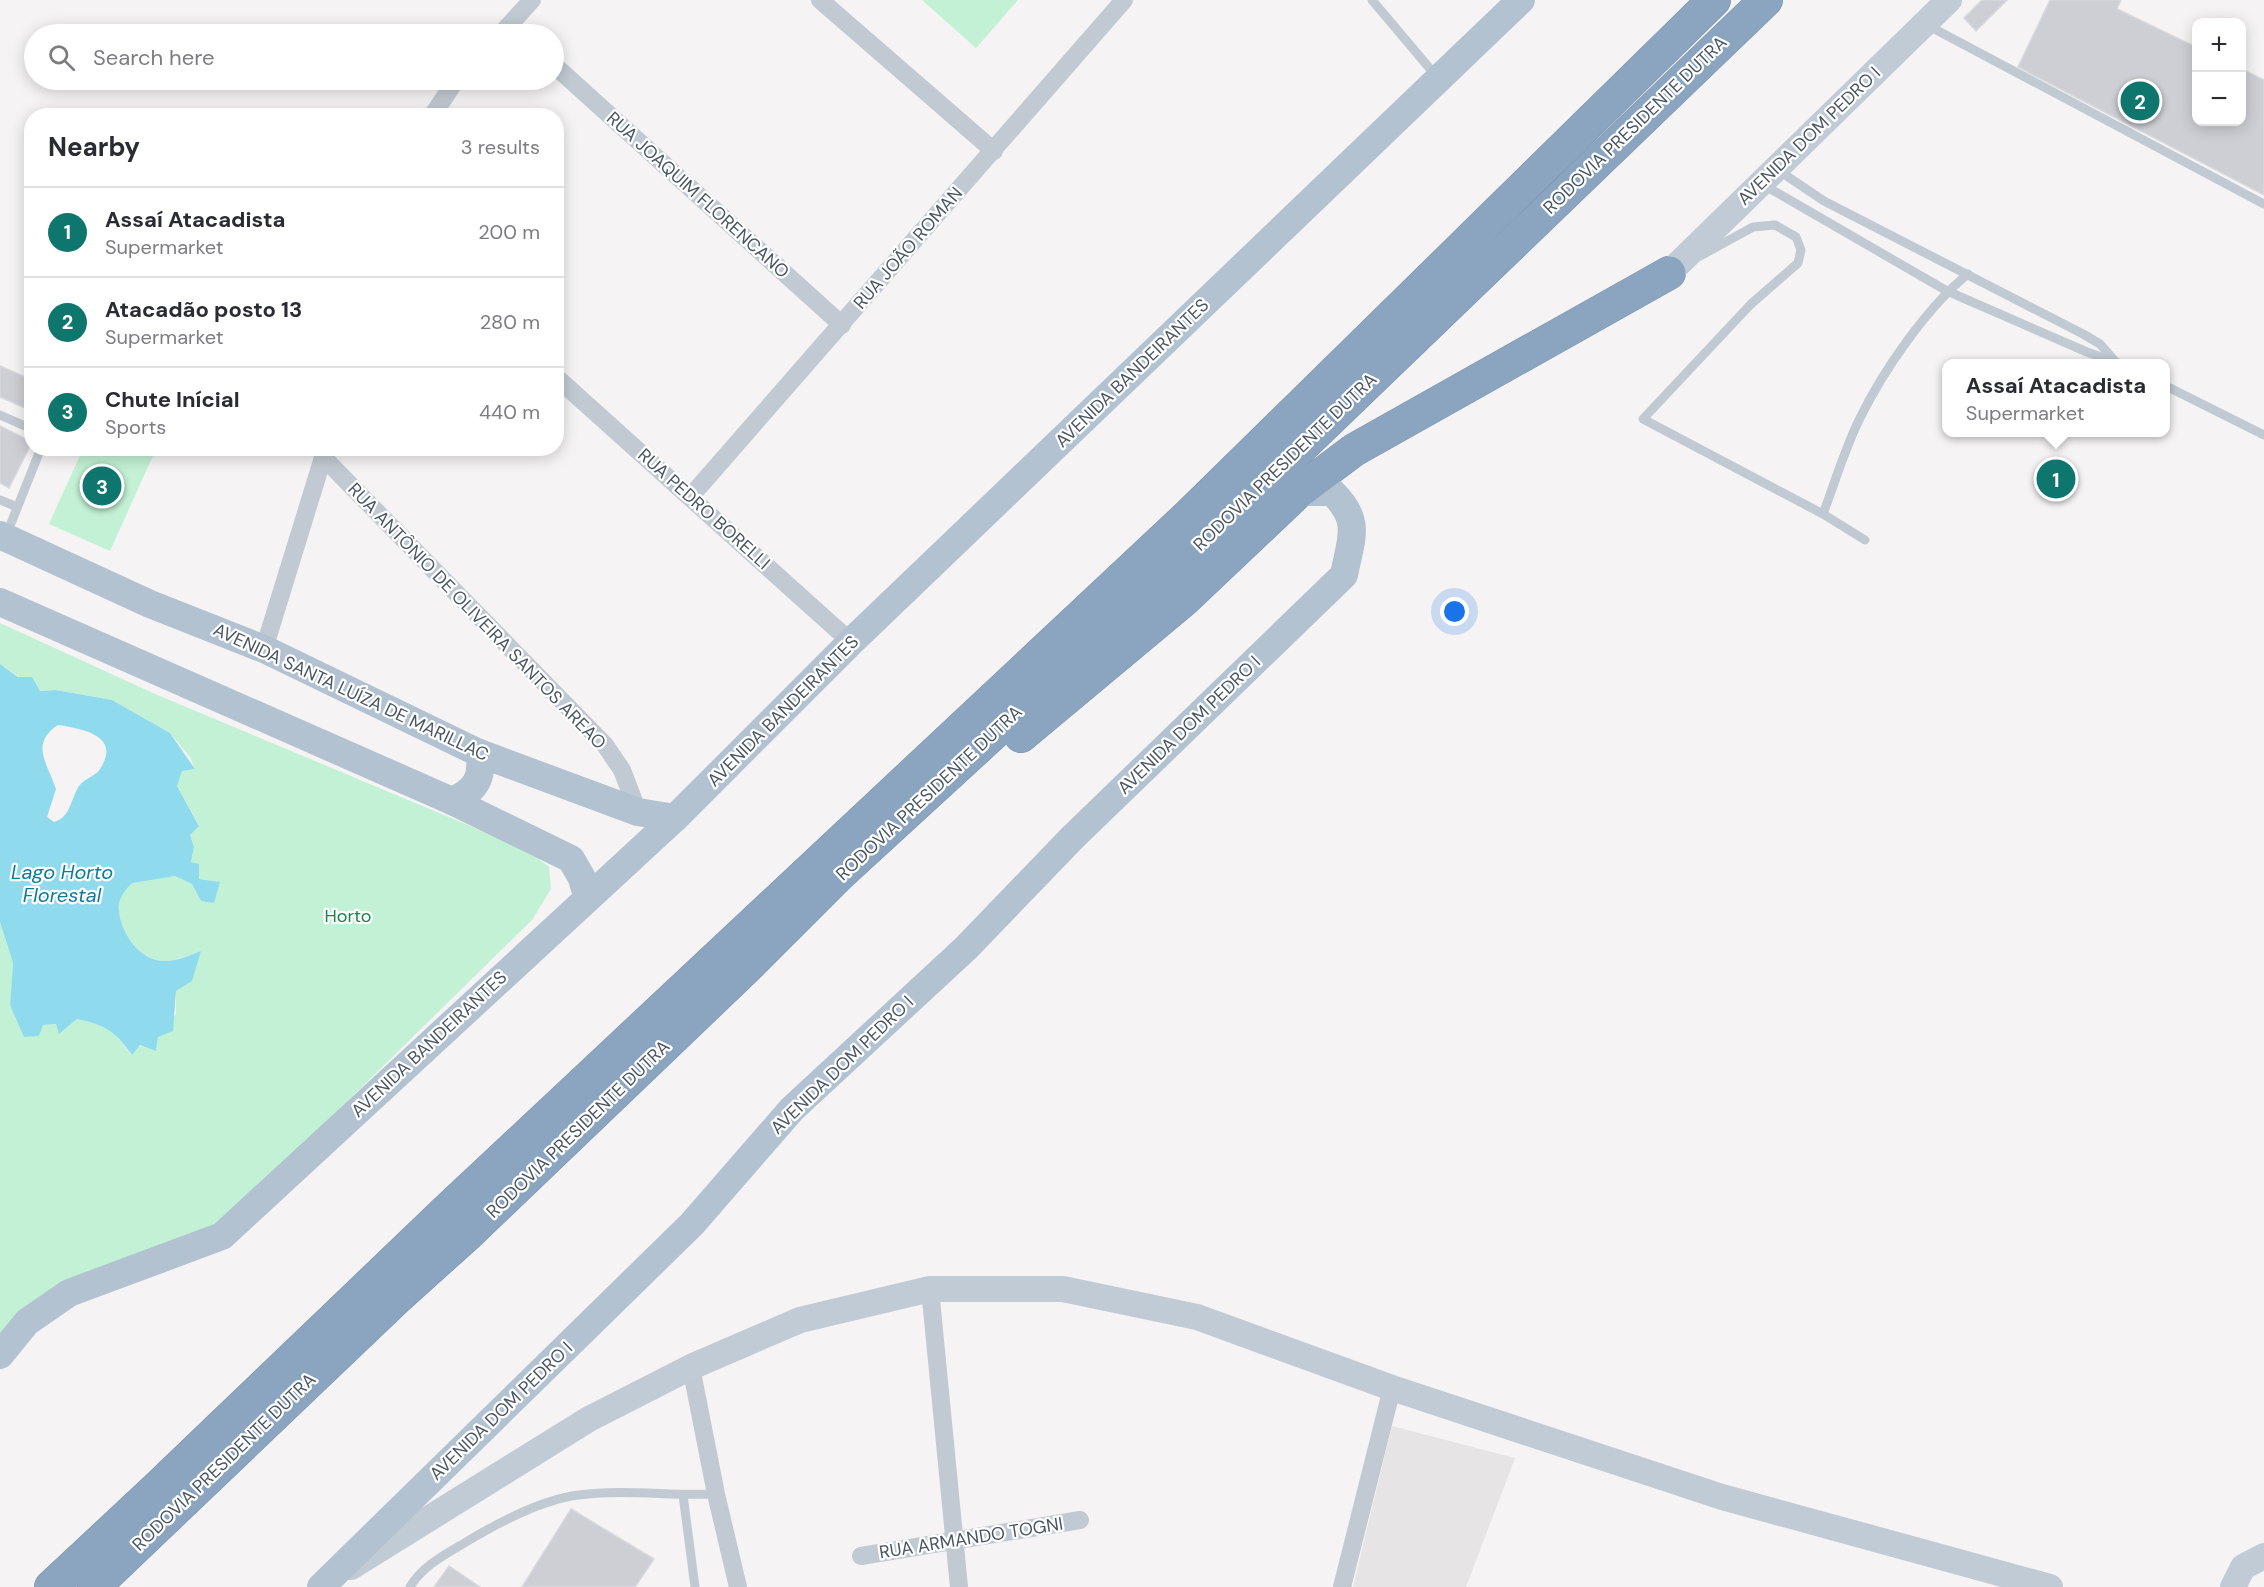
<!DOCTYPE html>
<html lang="en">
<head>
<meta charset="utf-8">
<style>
  :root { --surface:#fff; --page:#f7f7f7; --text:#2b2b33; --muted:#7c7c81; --line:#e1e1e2; --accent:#0f766e }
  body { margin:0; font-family:"DM Sans",sans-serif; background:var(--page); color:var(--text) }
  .controls { position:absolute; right:18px; top:18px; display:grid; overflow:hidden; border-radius:12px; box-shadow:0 3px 15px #0003 }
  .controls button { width:54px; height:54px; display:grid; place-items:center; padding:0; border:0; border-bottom:2px solid var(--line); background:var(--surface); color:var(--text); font:30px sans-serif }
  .you { position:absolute; left:1455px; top:612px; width:21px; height:21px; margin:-15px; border:4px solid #fff; border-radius:50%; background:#1a73e8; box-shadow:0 0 0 9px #1a73e833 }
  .badge { display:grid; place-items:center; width:39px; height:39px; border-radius:50%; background:var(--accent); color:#fff; font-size:20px; font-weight:700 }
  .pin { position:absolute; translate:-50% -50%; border:3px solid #fff; box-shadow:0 2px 6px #0006 }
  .popup { position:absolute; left:1942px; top:359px; width:228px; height:78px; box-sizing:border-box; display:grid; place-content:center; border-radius:12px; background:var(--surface); filter:drop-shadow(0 2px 4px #0005); font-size:20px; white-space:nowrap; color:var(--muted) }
  .popup b { font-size:22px; color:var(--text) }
  .popup::after { content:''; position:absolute; left:50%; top:100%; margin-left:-12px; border:12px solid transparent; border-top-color:var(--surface) }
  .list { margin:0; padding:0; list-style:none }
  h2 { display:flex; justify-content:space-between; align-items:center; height:78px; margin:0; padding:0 24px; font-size:26px }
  h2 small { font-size:20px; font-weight:400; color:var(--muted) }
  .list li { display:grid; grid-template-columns:39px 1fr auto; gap:18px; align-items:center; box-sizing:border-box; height:90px; padding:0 24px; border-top:2px solid var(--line) }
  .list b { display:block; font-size:22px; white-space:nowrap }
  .list p { margin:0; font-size:20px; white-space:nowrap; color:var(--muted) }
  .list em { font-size:20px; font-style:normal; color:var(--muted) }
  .icon { flex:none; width:33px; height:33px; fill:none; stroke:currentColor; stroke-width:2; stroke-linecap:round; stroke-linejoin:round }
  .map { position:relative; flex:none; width:2264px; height:1587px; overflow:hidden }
  .search { position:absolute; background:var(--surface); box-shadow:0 3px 15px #0003; left:24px; top:24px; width:540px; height:66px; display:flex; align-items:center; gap:15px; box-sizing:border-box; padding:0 21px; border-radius:33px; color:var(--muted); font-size:22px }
  .panel { position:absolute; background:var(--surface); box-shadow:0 3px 15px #0003; left:24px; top:108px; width:540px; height:348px; border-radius:24px }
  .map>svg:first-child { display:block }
  .education { fill:#e6e4e5 }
  .green { fill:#c3f1d5 }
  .water { fill:#90daee; fill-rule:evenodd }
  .building { fill:#cdcfd5; stroke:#d7d9de; stroke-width:1.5 }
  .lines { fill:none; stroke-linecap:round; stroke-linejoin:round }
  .motorway-casing { stroke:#7690ad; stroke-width:34 }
  .service { stroke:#c1cad2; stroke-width:9 }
  .minor { stroke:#c1cad2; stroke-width:18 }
  .secondary { stroke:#c1cbd6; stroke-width:26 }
  .primary { stroke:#b3c2d1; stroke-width:28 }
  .motorway { stroke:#8ba5c1; stroke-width:33 }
  .labels { text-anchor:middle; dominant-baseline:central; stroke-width:4.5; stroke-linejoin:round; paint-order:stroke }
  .street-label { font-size:18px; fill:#4a5661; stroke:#fff }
  .park-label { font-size:18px; fill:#17864f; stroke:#fff }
  .water-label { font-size:20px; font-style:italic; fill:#0c7c9b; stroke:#fff }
</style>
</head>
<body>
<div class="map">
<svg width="2264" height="1587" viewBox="0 0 2264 1587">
  <rect width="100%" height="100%" fill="#f5f3f3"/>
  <!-- education -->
  <polygon class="education" points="1392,1426 1515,1458 1466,1587 1353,1587"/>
  <!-- green -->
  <g class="green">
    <polygon points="922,0 1018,0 976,48"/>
    <polygon points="83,449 156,449 110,551 49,524"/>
    <path d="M0,623l155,71 370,155 24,18 2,22 -19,31 -313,307 -219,112v-417l13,41 -3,42 33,20 13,-1 4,9 17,-14c28,6 38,12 54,36l9,-10 16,6 2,-14 18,-23v-23l25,-39c-14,3 -30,12 -45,8 -20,-5 -35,-29 -37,-49 -2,-11 6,-21 13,-29l43,-6 17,8 9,17 18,-19 -20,-3 -8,-17 3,-15 -4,-12 9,-10 -22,-39 5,-15 13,-2 -5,-12 -20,-24 -58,-33 -56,-10 -16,1 -40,-27z"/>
  </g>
  <!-- water -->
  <path class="water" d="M0,664l18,13h14l8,14 16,-1 56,10 58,33 25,36 -13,2 -5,15 22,40 -9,9 4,12 -3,15 8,2v15l21,3 -6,21 -13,-2 -9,-17 -17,-8 -43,7c-7,7 -15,17 -13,28 2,20 17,44 37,49 15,4 32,-4 45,-9l-9,30 -16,10 -3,40 -15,6 -2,14 -16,-6 -8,10c-17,-24 -27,-30 -55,-36l-18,15 -3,-10 -13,1 -4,11 -15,1 -14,-32 3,-42 -13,-41zM58,725c24,4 64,10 42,44 -4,7 -15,9 -21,17 -8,13 -9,32 -25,36l-7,-5 9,-28c-8,-25 -27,-45 2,-64z"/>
  <!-- building -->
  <g class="building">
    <polygon points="1982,0 2007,0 1976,31 1964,18"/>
    <polygon points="2050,0 2121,0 2117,9 2196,47 2196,122 2242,122 2242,69 2264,80 2264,195 2018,67"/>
    <polygon points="0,366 32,380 32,411 0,397"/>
    <polygon points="0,426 32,442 9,488 0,483"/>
    <polygon points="571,1509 654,1559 635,1587 522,1587"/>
    <polygon points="449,1566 480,1587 434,1587"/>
  </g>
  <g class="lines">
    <defs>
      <g id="motorway">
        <polyline points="1021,736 1184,600 1298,492 1354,450 1669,273"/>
        <polyline points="51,1587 156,1489 446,1211 1189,515 1714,0"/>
        <polyline points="94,1587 399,1296 468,1234 747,967 839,875 1214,531 1766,0"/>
      </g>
    </defs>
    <!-- motorway casing -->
    <use href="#motorway" class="motorway-casing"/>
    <!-- service -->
    <g class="service">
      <polyline points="1372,0 1437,77"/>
      <polyline points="1927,25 2264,204"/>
      <polyline points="1778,170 1824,201 2083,334 2100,344 2114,360"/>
      <polyline points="1762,184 1947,291 2087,352 2121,364"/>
      <polyline points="1700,256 1753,227 1775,225 1796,237 1801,250 1798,263 1751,304 1643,419 1823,514 1865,540"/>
      <polyline points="2166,386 2264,435"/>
      <polyline points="0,415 32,429"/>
      <polyline points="0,500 17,507"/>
      <path d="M1823,514c12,-32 22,-66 37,-96 23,-47 67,-111 108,-144"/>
      <polyline points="6,536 41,448"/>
      <polyline points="683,1495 695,1587"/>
      <path d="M410,1587c12,-21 36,-33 56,-45 30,-18 77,-43 113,-47 45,-6 91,1 137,-1"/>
    </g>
    <!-- minor -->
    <g class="minor">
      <polyline points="820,0 994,151"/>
      <polyline points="501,34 532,0"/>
      <polyline points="554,65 842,325"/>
      <polyline points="432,116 456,80"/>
      <polyline points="556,377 851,642"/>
      <polyline points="323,457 605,745 622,770 638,812"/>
      <polyline points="691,496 1124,0"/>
      <polyline points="264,649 326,448"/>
      <polyline points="930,1289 959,1587"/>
      <polyline points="691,1367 716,1494 738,1587"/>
      <polyline points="861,1556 1080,1520"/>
      <polyline points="1342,1587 1392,1388"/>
    </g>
    <!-- secondary -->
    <g class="secondary">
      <polyline points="1669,273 1949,0"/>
      <polyline points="351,1567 589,1419 691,1367 800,1320 930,1289 1063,1289 1197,1317 1392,1388 1722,1497 2050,1587"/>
      <polyline points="2233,1587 2243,1567 2264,1556"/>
    </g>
    <!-- primary -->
    <g class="primary">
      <polyline points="0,535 150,604 264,649 479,753 638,812 675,818"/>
      <polyline points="0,602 452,801 571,859 582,878 587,896"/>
      <path d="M452,801c23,-10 32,-23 27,-48"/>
      <polyline points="0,1355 27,1322 69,1293 222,1236 675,818 851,642 1521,0"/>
      <path d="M321,1587l371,-363 100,-115 174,-161 106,-110 272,-263c7,-37 18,-54 -12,-83h-34"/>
    </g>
    <!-- motorway -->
    <use href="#motorway" class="motorway"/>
  </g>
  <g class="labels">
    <!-- street labels -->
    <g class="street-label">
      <text transform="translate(1635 125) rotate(-44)">RODOVIA PRESIDENTE DUTRA</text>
      <text transform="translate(1809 136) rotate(-44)">AVENIDA DOM PEDRO I</text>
      <text transform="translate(698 195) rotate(42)">RUA JOAQUIM FLORENCANO</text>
      <text transform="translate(908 248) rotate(-49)">RUA JOÃO ROMAN</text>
      <text transform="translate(1132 373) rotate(-44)">AVENIDA BANDEIRANTES</text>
      <text transform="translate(1285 462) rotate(-44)">RODOVIA PRESIDENTE DUTRA</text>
      <text transform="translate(704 509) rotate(42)">RUA PEDRO BORELLI</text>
      <text transform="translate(477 616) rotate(46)">RUA ANTÔNIO DE OLIVEIRA SANTOS AREAO</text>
      <text transform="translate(351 692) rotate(25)">AVENIDA SANTA LUÍZA DE MARILLAC</text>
      <text transform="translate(783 711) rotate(-45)">AVENIDA BANDEIRANTES</text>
      <text transform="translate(1189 725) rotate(-44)">AVENIDA DOM PEDRO I</text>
      <text transform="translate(929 793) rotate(-43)">RODOVIA PRESIDENTE DUTRA</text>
      <text transform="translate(429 1044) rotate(-43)">AVENIDA BANDEIRANTES</text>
      <text transform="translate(842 1065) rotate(-44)">AVENIDA DOM PEDRO I</text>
      <text transform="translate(578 1129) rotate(-44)">RODOVIA PRESIDENTE DUTRA</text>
      <text transform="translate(501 1411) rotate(-44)">AVENIDA DOM PEDRO I</text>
      <text transform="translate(224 1462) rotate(-44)">RODOVIA PRESIDENTE DUTRA</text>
      <text transform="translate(971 1538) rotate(-9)">RUA ARMANDO TOGNI</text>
    </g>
    <!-- park labels -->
    <g class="park-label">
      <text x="348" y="916">Horto</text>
    </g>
    <!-- water labels -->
    <g class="water-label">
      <text x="62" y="872">Lago Horto<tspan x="62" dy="23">Florestal</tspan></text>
    </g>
  </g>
</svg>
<div class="controls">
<button>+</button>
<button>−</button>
</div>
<div class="you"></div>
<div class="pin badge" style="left:2056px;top:479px">1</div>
<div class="popup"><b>Assaí Atacadista</b>Supermarket</div>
<div class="pin badge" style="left:2140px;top:101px">2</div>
<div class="pin badge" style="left:102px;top:486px">3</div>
<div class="search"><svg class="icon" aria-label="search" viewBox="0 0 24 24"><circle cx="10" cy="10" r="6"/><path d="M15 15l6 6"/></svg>Search here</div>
<section class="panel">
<h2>Nearby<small>3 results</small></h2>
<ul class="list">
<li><span class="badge">1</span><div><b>Assaí Atacadista</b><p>Supermarket</p></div><em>200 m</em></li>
<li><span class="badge">2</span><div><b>Atacadão posto 13</b><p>Supermarket</p></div><em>280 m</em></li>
<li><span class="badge">3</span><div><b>Chute Inícial</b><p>Sports</p></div><em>440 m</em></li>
</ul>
</section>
</div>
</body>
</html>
